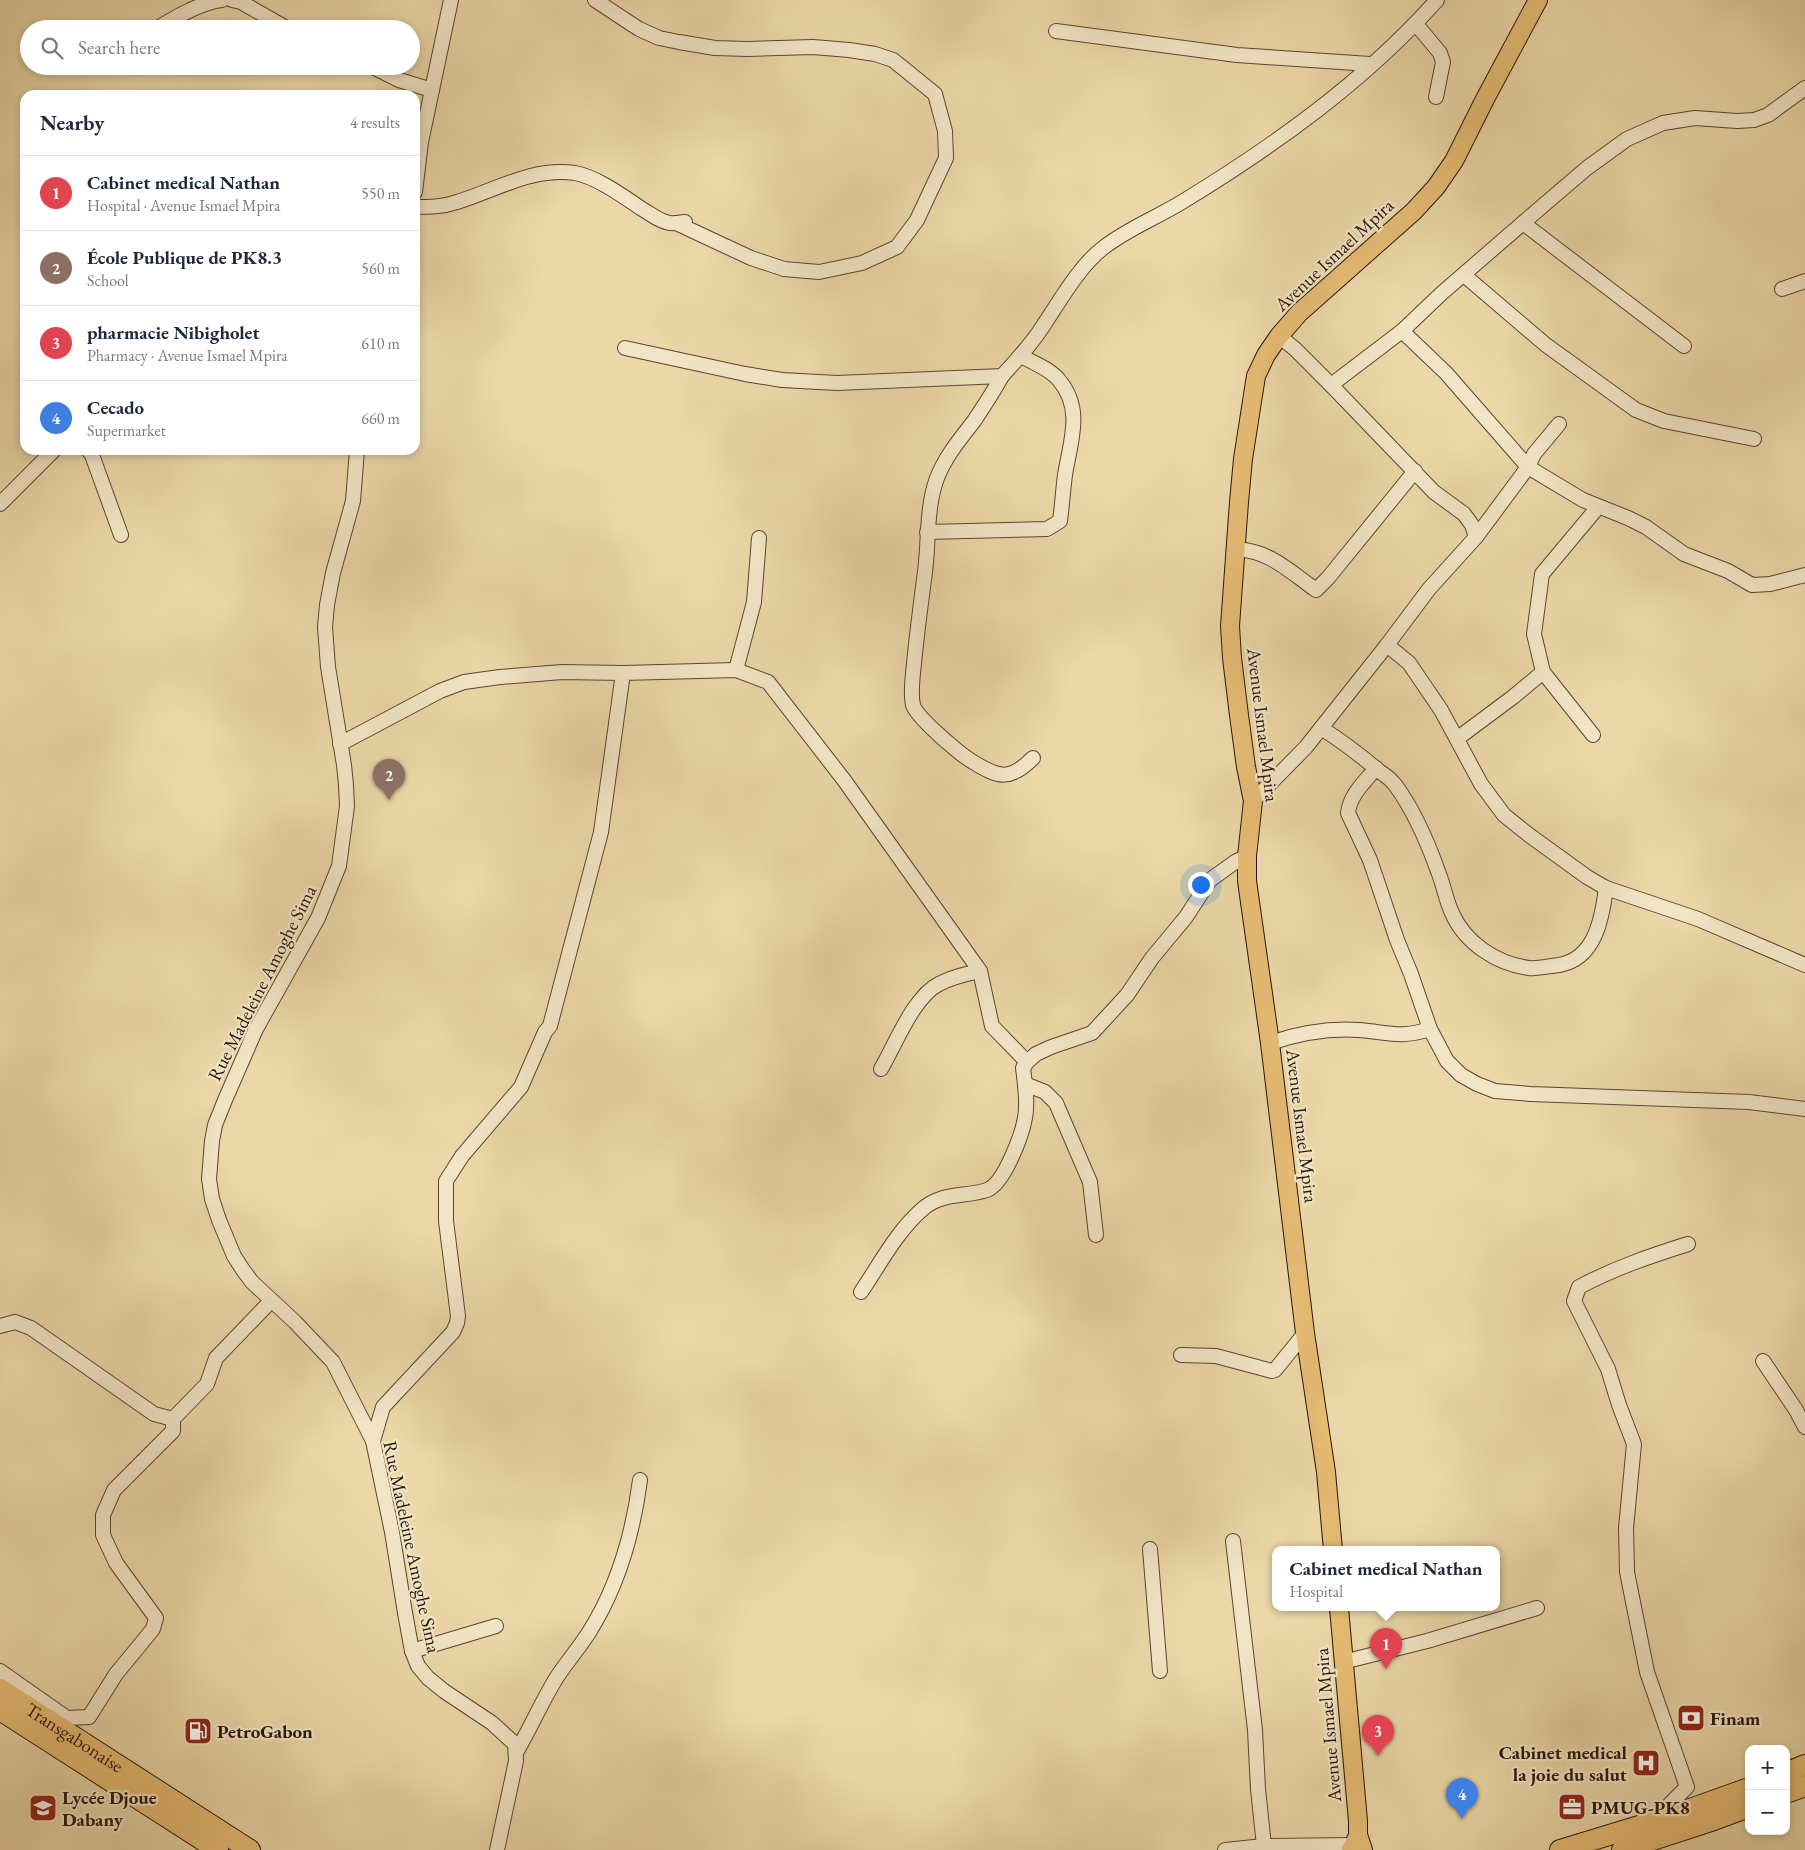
<!DOCTYPE html>
<html lang="en">
<head>
<meta charset="utf-8">
<style>
  :root { --surface:#fff; --page:#f2f2f3; --text:#1f2937; --muted:#747a83; --line:#e0e1e3; --accent:#b45309 }
  body { margin:0; font-family:"EB Garamond",serif; background:var(--page); color:var(--text) }
  .controls { position:absolute; right:15px; bottom:15px; display:grid; overflow:hidden; border-radius:10px; box-shadow:0 2px 8px #0003 }
  .controls button { width:45px; height:45px; display:grid; place-items:center; padding:0; border:0; border-bottom:1px solid var(--line); background:var(--surface); color:var(--text); font:25px sans-serif }
  .you { position:absolute; left:1200px; top:884px; width:18px; height:18px; margin:-12px; border:4px solid #fff; border-radius:50%; background:#1a73e8; box-shadow:0 0 0 8px #1a73e833 }
  .badge { display:grid; place-items:center; width:32px; height:32px; border-radius:50%; background:var(--accent); color:#fff; font-size:16px; font-weight:700 }
  .pin { position:absolute; translate:-50% -41px; filter:drop-shadow(0 1px 2px #0008) }
  .pin::after { content:''; position:absolute; top:26px; width:18px; height:15px; background:inherit; clip-path:polygon(0 0,100% 0,50% 100%) }
  .popup { position:absolute; left:1272px; top:1546px; width:228px; height:65px; box-sizing:border-box; display:grid; place-content:center; border-radius:10px; background:var(--surface); filter:drop-shadow(0 1px 4px #0005); font-size:16px; white-space:nowrap; color:var(--muted) }
  .popup b { font-size:19px; color:var(--text) }
  .popup::after { content:''; position:absolute; left:50%; top:100%; margin-left:-10px; border:10px solid transparent; border-top-color:var(--surface) }
  .list { margin:0; padding:0; list-style:none }
  h2 { display:flex; justify-content:space-between; align-items:center; height:65px; margin:0; padding:0 20px; font-size:21px }
  h2 small { font-size:16px; font-weight:400; color:var(--muted) }
  .list li { display:grid; grid-template-columns:32px 1fr auto; gap:15px; align-items:center; box-sizing:border-box; height:75px; padding:0 20px; border-top:1px solid var(--line) }
  .list b { display:block; font-size:19px; white-space:nowrap }
  .list p { margin:0; font-size:16px; white-space:nowrap; color:var(--muted) }
  .list em { font-size:16px; font-style:normal; color:var(--muted) }
  .icon { flex:none; width:28px; height:28px; fill:none; stroke:currentColor; stroke-width:2; stroke-linecap:round; stroke-linejoin:round }
  .map { position:relative; flex:none; width:1805px; height:1850px; overflow:hidden }
  .search { position:absolute; background:var(--surface); box-shadow:0 2px 8px #0003; left:20px; top:20px; width:400px; height:55px; display:flex; align-items:center; gap:12px; box-sizing:border-box; padding:0 18px; border-radius:28px; color:var(--muted); font-size:19px }
  .panel { position:absolute; background:var(--surface); box-shadow:0 2px 8px #0003; left:20px; top:90px; width:400px; height:365px; border-radius:15px }
  .map>svg:first-child { display:block }
  .lines { fill:none; stroke-linecap:round; stroke-linejoin:round }
  .minor-casing { stroke:#5a4630; stroke-width:16 }
  .major-casing { stroke:#291509; stroke-width:20 }
  .highway-casing { stroke:#291509; stroke-width:22 }
  .minor { stroke:#f2e5c6; stroke-width:14 }
  .major { stroke:#e6bc74; stroke-width:18 }
  .highway { stroke:#e6bc74; stroke-width:20 }
  .labels { text-anchor:middle; dominant-baseline:central; stroke-width:4.5; stroke-linejoin:round; paint-order:stroke }
  .street-label { font-size:19px; fill:#291509; stroke:#f2e5c6 }
  .poi-label { font-size:19px; font-weight:bold; fill:#291509; stroke:#f2e5c6; text-anchor:start }
</style>
</head>
<body>
<div class="map">
<svg width="1805" height="1850" viewBox="0 0 1805 1850">
  <rect width="100%" height="100%" fill="#ebd7a7"/>
  <filter id="stains"><feTurbulence type="fractalNoise" baseFrequency=".004" numOctaves="4"/><feColorMatrix values="0 0 0 0 .2 0 0 0 0 .09 0 0 0 0 .02 0 0 0 .5 -.17"/></filter>
  <radialGradient id="worn" r=".72"><stop offset=".6" stop-color="#630" stop-opacity="0"/><stop offset="1" stop-color="#630" stop-opacity=".3"/></radialGradient>
  <g class="lines">
    <defs>
      <g id="minor">
        <polyline points="232,0 241,2 288,29"/>
        <polyline points="595,0 639,29 659,38 679,42 715,48 747,49 813,47 849,50 875,54 893,60 935,94 945,131 946,158 917,220 897,247 862,263 819,272 784,269 751,258 676,223"/>
        <polyline points="1416,24 1440,53 1443,62 1436,97"/>
        <path d="M156,29c18,-11 45,-27 66,-29"/>
        <polyline points="1056,31 1237,55 1370,64"/>
        <polyline points="371,66 399,80 432,90"/>
        <polyline points="415,192 421,142 451,0"/>
        <path d="M415,207c14,0 28,0 42,-5 39,-12 75,-35 118,-29 22,4 49,24 67,36 9,5 18,13 28,14 5,1 10,-1 15,-1"/>
        <polyline points="1523,223 1684,346"/>
        <polyline points="1464,275 1546,345 1636,410 1664,421 1754,439"/>
        <polyline points="1782,289 1805,281"/>
        <polyline points="1402,331 1446,373 1528,467 1534,454 1559,424"/>
        <polyline points="1279,336 1295,349 1331,385 1434,492 1464,514 1472,525 1476,537"/>
        <path d="M625,348l120,26 37,6 55,3 165,-7c13,-14 26,-28 37,-44 18,-26 39,-65 64,-84 24,-19 53,-30 79,-46 92,-56 183,-121 255,-202"/>
        <path d="M1002,376c-8,15 -18,30 -28,45 -14,18 -29,36 -37,57 -11,30 -8,63 -12,94 -4,30 -8,61 -11,91 -1,13 -4,29 -1,42 4,13 48,50 60,57 26,16 37,19 60,-4"/>
        <polyline points="1331,385 1402,331 1442,293 1546,203 1587,168 1627,139 1663,123 1695,118 1737,121 1754,120 1768,115 1805,88"/>
        <polyline points="88,450 92,455 121,535"/>
        <polyline points="357,450 353,501 333,573 327,605 325,627 328,667 344,765 346,785 347,806 339,866 318,918 256,1029 225,1100 215,1125 212,1141 209,1179 212,1199 219,1220 234,1256 243,1270 252,1282 295,1322 333,1362 373,1441 392,1532 405,1613 412,1651 418,1666 428,1678 444,1691 492,1723 515,1744 516,1761 497,1850"/>
        <polyline points="0,504 54,450"/>
        <path d="M927,532l120,-3 13,-8c2,-15 3,-31 5,-46 5,-33 19,-65 -6,-95 -9,-11 -25,-17 -38,-24"/>
        <path d="M1234,550c31,-3 58,23 82,40l12,-12 87,-107"/>
        <polyline points="1387,645 1409,663 1441,710 1481,784 1504,815 1529,835 1587,877 1606,888 1698,919 1805,965"/>
        <polyline points="736,670 754,602 759,538"/>
        <path d="M1321,728c21,13 39,27 58,43 6,4 13,9 17,15 19,26 32,57 43,88 5,13 7,26 13,39 13,30 45,51 77,55 9,1 20,-2 30,-3 36,-6 43,-46 47,-77"/>
        <polyline points="1593,735 1543,672 1534,634 1542,574 1598,507"/>
        <polyline points="1458,738 1513,697 1543,672"/>
        <polyline points="340,744 440,691 464,682 500,677 562,672 623,673"/>
        <path d="M1376,768c-11,14 -26,26 -28,45l22,47 27,80 14,34 19,55 17,32 14,14 16,9 18,7 36,3 218,8 56,7"/>
        <polyline points="1253,801 1306,747 1387,645 1429,589 1476,537 1528,467 1583,500 1628,518 1646,527 1684,554 1728,571 1752,585 1770,584 1805,575"/>
        <path d="M1270,1043c27,-9 59,-15 88,-13 30,2 41,9 72,-1"/>
        <path d="M881,1069c14,-24 33,-73 58,-85 13,-7 27,-10 41,-13"/>
        <polyline points="1025,1084 1045,1092 1056,1103 1090,1182 1096,1235"/>
        <path d="M861,1292c19,-28 37,-63 64,-85 20,-15 41,-10 62,-17 17,-6 35,-55 38,-72 3,-16 0,-34 -2,-50l4,-6 9,-8 15,-7 41,-14 35,-38 25,-37 34,-41 24,-37 25,-18 12,-6"/>
        <polyline points="0,1326 15,1322 31,1328 154,1414 173,1419 173,1431 114,1490 103,1515 103,1535 116,1563 156,1618 153,1629 116,1674 89,1717 67,1718 49,1722"/>
        <polyline points="1181,1355 1216,1356 1272,1371 1275,1370 1305,1333"/>
        <polyline points="1763,1361 1796,1410 1805,1427"/>
        <polyline points="173,1419 207,1384 216,1358 271,1301"/>
        <polyline points="373,1441 383,1407 453,1332 457,1323 458,1316 446,1221 446,1181 462,1156 521,1087 545,1032 550,1026 601,832 623,673 736,670 768,682 844,780 980,971 992,1026 1027,1062"/>
        <polyline points="1233,1541 1255,1730 1258,1789 1264,1846"/>
        <polyline points="1150,1549 1160,1671"/>
        <polyline points="412,1651 496,1626"/>
        <polyline points="1343,1662 1427,1641 1537,1608"/>
        <polyline points="0,1671 67,1718"/>
        <path d="M517,1751c14,-24 25,-50 40,-74 10,-15 21,-28 31,-43 30,-47 45,-100 52,-154"/>
        <path d="M1665,1818l5,-14 17,-17 -40,-115 -20,-100 -1,-44 8,-84 -15,-39 -11,-36 -34,-68 5,-14c36,-19 71,-31 109,-43"/>
        <polyline points="1225,1850 1264,1846 1353,1845"/>
      </g>
      <g id="major">
        <polyline points="1333,1550 1326,1472 1305,1333 1270,1043 1247,881 1247,856 1253,801 1246,767 1239,715 1232,658 1230,626 1239,502 1243,459 1256,376 1266,355 1279,336 1299,313 1414,211 1436,187 1454,161 1485,99 1538,0"/>
        <polyline points="1339,1608 1358,1821 1358,1838"/>
      </g>
      <g id="highway">
        <path id="s1" d="M0,1689l250,161"/>
        <polyline points="0,1710 218,1850"/>
        <polyline points="1786,1773 1805,1765"/>
        <polyline points="1786,1793 1805,1786"/>
        <polyline points="1352,1850 1358,1838 1362,1850"/>
        <polyline points="1560,1850 1665,1818 1749,1788"/>
        <polyline points="1622,1850 1714,1820 1749,1807"/>
      </g>
    </defs>
    <!-- minor casing -->
    <use href="#minor" class="minor-casing"/>
    <!-- major casing -->
    <use href="#major" class="major-casing"/>
    <!-- highway casing -->
    <use href="#highway" class="highway-casing"/>
    <!-- minor -->
    <use href="#minor" class="minor"/>
    <!-- major -->
    <use href="#major" class="major"/>
    <!-- highway -->
    <use href="#highway" class="highway"/>
  </g>
  <!-- icons -->
  <defs>
    <symbol id="bank-square" viewBox="-11 -11 22 22"><rect x="-9" y="-9" width="18" height="18" rx="4" fill="#8f2418" stroke="#f2e5c6"/><path d="M-6-4H6V4H-6ZM0-2.3a2.3 2.3 0 1 0 0 4.6a2.3 2.3 0 1 0 0-4.6Z" fill="#fff"/></symbol>
    <symbol id="fuel-square" viewBox="-11 -11 22 22"><rect x="-9" y="-9" width="18" height="18" rx="4" fill="#8f2418" stroke="#f2e5c6"/><path d="M-5.5-6h7V0h2V4h1.3V-2.5L3-4.5l.8-.8L6-3V5H2.5V1h-1V6h-7ZM-4.2-4.7v3.2H.2V-4.7Z" fill="#fff"/></symbol>
    <symbol id="hospital-square" viewBox="-11 -11 22 22"><rect x="-9" y="-9" width="18" height="18" rx="4" fill="#8f2418" stroke="#f2e5c6"/><path d="M-5-5h3v3.5h4V-5h3V5h-3V1.5h-4V5h-3Z" fill="#fff"/></symbol>
    <symbol id="office-square" viewBox="-11 -11 22 22"><rect x="-9" y="-9" width="18" height="18" rx="4" fill="#8f2418" stroke="#f2e5c6"/><path d="M-6-3h4V-5.5h4V-3h4V5H-6ZM-1-4.5V-3h2v-1.5ZM-6 0V1H6V0Z" fill="#fff"/></symbol>
    <symbol id="school-square" viewBox="-11 -11 22 22"><rect x="-9" y="-9" width="18" height="18" rx="4" fill="#8f2418" stroke="#f2e5c6"/><path d="M0-5L7-2L0 1L-7-2ZM-4 1L0 2.5L4 1V4Q0 6-4 4Z" fill="#fff"/></symbol>
  </defs>
  <g fill-rule="evenodd">
    <use href="#bank-square" x="1675" y="1702" width="32" height="32"/>
    <use href="#fuel-square" x="182" y="1715" width="32" height="32"/>
    <use href="#hospital-square" x="1630" y="1747" width="32" height="32"/>
    <use href="#office-square" x="1556" y="1791" width="32" height="32"/>
    <use href="#school-square" x="27" y="1792" width="32" height="32"/>
  </g>
  <g class="labels">
    <!-- street labels -->
    <g class="street-label">
      <text transform="translate(1334 255) rotate(-43)">Avenue Ismael Mpira</text>
      <text transform="translate(1263 725) rotate(83)">Avenue Ismael Mpira</text>
      <text transform="translate(262 983) rotate(-63)">Rue Madeleine Amoghe Sima</text>
      <text transform="translate(1302 1126) rotate(83)">Avenue Ismael Mpira</text>
      <text transform="translate(412 1547) rotate(78)">Rue Madeleine Amoghe Sima</text>
      <text transform="translate(1328 1725) rotate(-95)">Avenue Ismael Mpira</text>
      <text stroke="none"><textPath href="#s1" startOffset="89">Transgabonaise</textPath></text>
    </g>
    <!-- poi labels -->
    <g class="poi-label">
      <text x="1710" y="1718">Finam</text>
      <text x="217" y="1731">PetroGabon</text>
      <text x="1627" y="1752" text-anchor="end">Cabinet medical<tspan x="1627" dy="22">la joie du salut</tspan></text>
      <text x="62" y="1797">Lycée Djoue<tspan x="62" dy="22">Dabany</tspan></text>
      <text x="1591" y="1807">PMUG-PK8</text>
    </g>
  </g>
  <rect width="100%" height="100%" filter="url(#stains)"/>
  <rect width="100%" height="100%" fill="url(#worn)"/>
</svg>
<div class="controls">
<button>+</button>
<button>−</button>
</div>
<div class="you"></div>
<div class="pin badge" style="left:1386px;top:1669px;background:#e0444e">1</div>
<div class="popup"><b>Cabinet medical Nathan</b>Hospital</div>
<div class="pin badge" style="left:389px;top:800px;background:#8d6e63">2</div>
<div class="pin badge" style="left:1378px;top:1756px;background:#e0444e">3</div>
<div class="pin badge" style="left:1462px;top:1819px;background:#3f7fe0">4</div>
<div class="search"><svg class="icon" aria-label="search" viewBox="0 0 24 24"><circle cx="10" cy="10" r="6"/><path d="M15 15l6 6"/></svg>Search here</div>
<section class="panel">
<h2>Nearby<small>4 results</small></h2>
<ul class="list">
<li><span class="badge" style="background:#e0444e">1</span><div><b>Cabinet medical Nathan</b><p>Hospital · Avenue Ismael Mpira</p></div><em>550 m</em></li>
<li><span class="badge" style="background:#8d6e63">2</span><div><b>École Publique de PK8.3</b><p>School</p></div><em>560 m</em></li>
<li><span class="badge" style="background:#e0444e">3</span><div><b>pharmacie Nibigholet</b><p>Pharmacy · Avenue Ismael Mpira</p></div><em>610 m</em></li>
<li><span class="badge" style="background:#3f7fe0">4</span><div><b>Cecado</b><p>Supermarket</p></div><em>660 m</em></li>
</ul>
</section>
</div>
</body>
</html>
